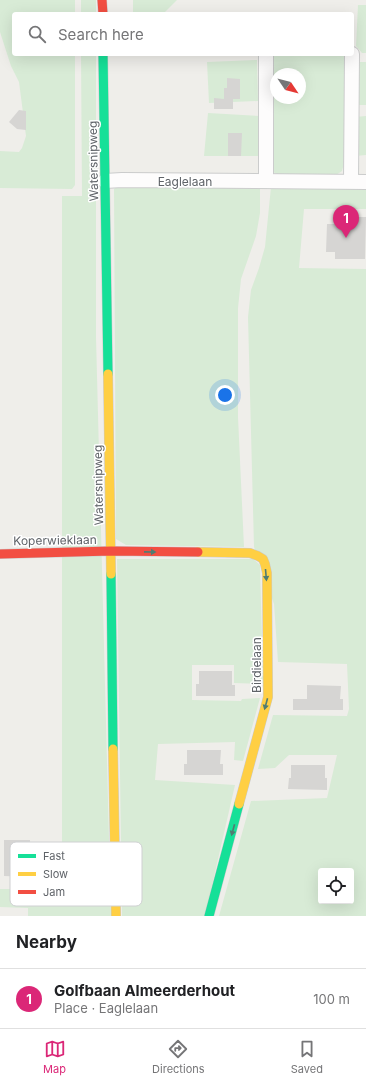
<!DOCTYPE html>
<html lang="en">
<head>
<meta charset="utf-8">
<style>
  :root { --surface:#fff; --page:#f2f2f2; --text:#202124; --muted:#757577; --line:#e0e0e0; --accent:#db2777 }
  body { margin:0; font-family:Inter,sans-serif; background:var(--page); color:var(--text) }
  .controls { position:absolute; right:12px; bottom:12px; display:grid; overflow:hidden; border-radius:4px; box-shadow:0 4px 16px #0002 }
  .controls button { width:36px; height:36px; display:grid; place-items:center; padding:0; border:0; border-bottom:1px solid var(--line); background:var(--surface); color:var(--text); font:20px sans-serif }
  .compass { position:absolute; left:270px; top:68px; width:36px; height:36px; border-radius:50%; background:var(--surface); box-shadow:0 4px 16px #0002; rotate:125deg }
  .you { position:absolute; left:225px; top:395px; width:14px; height:14px; margin:-10px; border:3px solid #fff; border-radius:50%; background:#1a73e8; box-shadow:0 0 0 6px #1a73e833 }
  .badge { display:grid; place-items:center; width:26px; height:26px; border-radius:50%; background:var(--accent); color:#fff; font-size:13px; font-weight:700 }
  .pin { position:absolute; translate:-50% -33px; filter:drop-shadow(0 1px 2px #0008) }
  .pin::after { content:''; position:absolute; top:21px; width:14px; height:12px; background:inherit; clip-path:polygon(0 0,100% 0,50% 100%) }
  .list { margin:0; padding:0; list-style:none }
  h2 { display:flex; justify-content:space-between; align-items:center; height:52px; margin:0; padding:0 16px; font-size:17px }
  h2 small { font-size:13px; font-weight:400; color:var(--muted) }
  .list li { display:grid; grid-template-columns:26px 1fr auto; gap:12px; align-items:center; box-sizing:border-box; height:60px; padding:0 16px; border-top:1px solid var(--line) }
  .list b { display:block; font-size:15px; white-space:nowrap }
  .list p { margin:0; font-size:13px; white-space:nowrap; color:var(--muted) }
  .list em { font-size:13px; font-style:normal; color:var(--muted) }
  .icon { flex:none; width:22px; height:22px; fill:none; stroke:currentColor; stroke-width:2; stroke-linecap:round; stroke-linejoin:round }
  .map { position:relative; flex:none; width:366px; height:916px; overflow:hidden }
  .search { position:absolute; background:var(--surface); box-shadow:0 4px 16px #0002; left:12px; right:12px; top:12px; height:44px; display:flex; align-items:center; gap:10px; box-sizing:border-box; padding:0 14px; border-radius:4px; color:var(--muted); font-size:15px }
  .sheet { height:112px; background:var(--surface) }
  nav { display:flex; justify-content:space-around; align-items:center; box-sizing:border-box; height:56px; border-top:1px solid var(--line); background:var(--surface); font-size:11px; color:var(--muted) }
  nav a { display:grid; justify-items:center; gap:2px }
  nav .on { color:var(--accent) }
  .map>svg:first-child { display:block }
  .green { fill:#d8ebd6; fill-rule:evenodd }
  .building { fill:#d6d5d3 }
  .lines { fill:none; stroke-linecap:round; stroke-linejoin:round }
  .street-casing { stroke:#cbcccc; stroke-width:16 }
  .fast-casing { stroke:#cacacb; stroke-width:10 }
  .slow-casing { stroke:#cacacb; stroke-width:10 }
  .jam-casing { stroke:#cacacb; stroke-width:10 }
  .street { stroke:#fdfcfc; stroke-width:14 }
  .fast { stroke:#16e098; stroke-width:9 }
  .slow { stroke:#ffcf43; stroke-width:9 }
  .jam { stroke:#f24e42; stroke-width:9 }
  .oneway { fill:#507c72 }
  .labels { text-anchor:middle; dominant-baseline:central; stroke-width:3; stroke-linejoin:round; paint-order:stroke }
  .street-label { font-size:12px; fill:#5f6368; stroke:#fff }
  .key { fill:#fff; stroke:#cfd0d2; stroke-width:1 }
  .key-label { font-size:11px; fill:#5f6368 }
</style>
</head>
<body>
<div class="map">
<svg width="366" height="916" viewBox="0 0 366 916">
  <rect width="100%" height="100%" fill="#efeeea"/>
  <!-- green -->
  <g class="green">
    <polygon points="0,0 75,0 75,14 14,14 14,54 75,54 75,185 72,189 0,188 0,151 19,152 22,148 26,136 19,82 11,66 0,32"/>
    <rect x="81" y="0" width="15" height="14"/>
    <polygon points="133,0 177,0 163,14 133,14"/>
    <polygon points="358,5 366,5 366,53 362,53 356,46"/>
    <polygon points="81,54 96,54 96,337 111,916 28,916 28,908 0,907 0,889 62,889 62,196 82,196"/>
    <path d="M271,54h74v105l-3,12 -9,6 -52,-1 -8,-4 -3,-8zM276,74h24v24h-24z"/>
    <polygon points="257,60 258,101 209,103 207,62"/>
    <polygon points="356,62 366,62 366,105 358,105"/>
    <polygon points="208,113 260,116 261,156 204,156"/>
    <polygon points="366,116 366,155 355,156 355,117"/>
    <polygon points="120,185 260,189 260,213 256,236 241,279 238,308 238,417 244,547 126,545 116,539 114,189"/>
    <path d="M271,187l95,1v21h-62l-5,59 67,1v647h-147l32,-115 76,-3 10,-43h-48l-14,13 -17,1 15,-54 74,1 2,-7 -2,-45 -69,-2 -4,-58 -20,-57 -6,-230 3,-27 8,-22 6,-21zM321,871h30v30h-30z"/>
    <polygon points="117,559 253,559 260,565 263,684 234,683 234,665 192,665 192,700 241,701 242,699 260,698 243,761 234,760 235,742 158,744 155,780 235,785 205,916 122,916"/>
  </g>
  <!-- building -->
  <g class="building">
    <polygon points="227,78 240,79 240,99 233,99 233,109 214,109 214,98 224,99 224,88 227,88"/>
    <polygon points="19,110 26,111 26,130 17,129 9,122"/>
    <polygon points="228,133 242,133 241,156 228,156"/>
    <polygon points="335,217 366,217 365,259 335,259 335,252 326,252 327,224 335,224"/>
    <polygon points="199,671 232,671 232,685 235,685 235,696 196,696 196,684 199,684"/>
    <polygon points="307,685 341,686 340,699 343,699 343,710 293,710 293,699 307,699"/>
    <polygon points="187,750 221,750 220,764 223,764 223,775 184,775 184,764 187,764"/>
    <polygon points="291,765 325,765 325,778 327,778 327,790 288,789 289,778 291,778"/>
    <polygon points="4,840 30,840 31,877 4,876"/>
  </g>
  <g class="lines">
    <defs>
      <g id="street">
        <polyline points="105,181 122,180 366,182"/>
        <polyline points="266,181 266,54"/>
        <polyline points="351,181 352,54"/>
      </g>
      <g id="fast">
        <polyline points="103,54 108,374"/>
        <polyline points="111,574 113,749"/>
        <polyline points="209,916 239,804"/>
      </g>
      <g id="slow">
        <polyline points="108,374 111,574"/>
        <polyline points="198,552 250,553 258,556 263,559 265,564 267,573 268,697 239,804"/>
        <polyline points="113,749 116,916"/>
      </g>
      <g id="jam">
        <polyline points="102,0 103,14"/>
        <polyline points="0,554 111,551 198,552"/>
      </g>
    </defs>
    <!-- street casing -->
    <use href="#street" class="street-casing"/>
    <!-- fast casing -->
    <use href="#fast" class="fast-casing"/>
    <!-- slow casing -->
    <use href="#slow" class="slow-casing"/>
    <!-- jam casing -->
    <use href="#jam" class="jam-casing"/>
    <!-- street -->
    <use href="#street" class="street"/>
    <!-- fast -->
    <use href="#fast" class="fast"/>
    <!-- slow -->
    <use href="#slow" class="slow"/>
    <!-- jam -->
    <use href="#jam" class="jam"/>
  </g>
  <!-- one-way arrows -->
  <defs><path id="oneway-solid" d="M-6-.8H1V-3.2L6.5 0L1 3.2V.8H-6Z"/></defs>
  <g class="oneway">
    <use href="#oneway-solid" transform="translate(150 552) rotate(1)"/>
    <use href="#oneway-solid" transform="translate(266 575) rotate(85)"/>
    <use href="#oneway-solid" transform="translate(266 704) rotate(105)"/>
    <use href="#oneway-solid" transform="translate(233 830) rotate(105)"/>
  </g>
  <g class="labels">
    <!-- street labels -->
    <g class="street-label">
      <text transform="translate(93 161) rotate(-91)">Watersnipweg</text>
      <text x="185" y="181">Eaglelaan</text>
      <text transform="translate(98 485) rotate(-91)">Watersnipweg</text>
      <text transform="translate(55 540) rotate(-1)">Koperwieklaan</text>
      <text transform="translate(256 665) rotate(-90)">Birdielaan</text>
    </g>
  </g>
  <!-- legend -->
  <rect x="10" y="842" width="132" height="64" rx="6" class="key"/>
  <rect x="18" y="854" width="18" height="4" fill="#16e098"/>
  <rect x="18" y="872" width="18" height="4" fill="#ffcf43"/>
  <rect x="18" y="890" width="18" height="4" fill="#f24e42"/>
  <g class="key-label">
    <text x="43" y="860">Fast</text>
    <text x="43" y="878">Slow</text>
    <text x="43" y="896">Jam</text>
  </g>
</svg>
<div class="controls">
<button><svg class="icon" aria-label="locate" viewBox="0 0 24 24"><circle cx="12" cy="12" r="6"/><path d="M12 2v4M12 18v4M2 12h4M18 12h4"/></svg></button>
</div>
<svg class="compass" viewBox="-18 -18 36 36"><path d="M0-13l5 13h-10z" fill="#e53935"/><path d="M0 13l5-13h-10z" fill="#757577"/></svg>
<div class="you"></div>
<div class="pin badge" style="left:346px;top:238px">1</div>
<div class="search"><svg class="icon" aria-label="search" viewBox="0 0 24 24"><circle cx="10" cy="10" r="6"/><path d="M15 15l6 6"/></svg>Search here</div>
</div>
<section class="sheet">
<h2>Nearby<small></small></h2>
<ul class="list">
<li><span class="badge">1</span><div><b>Golfbaan Almeerderhout</b><p>Place · Eaglelaan</p></div><em>100 m</em></li>
</ul>
</section>
<nav>
<a class="on"><svg class="icon" aria-label="map" viewBox="0 0 24 24"><path d="M3 6l6-2 6 2 6-2v14l-6 2-6-2-6 2zM9 4v14M15 6v14"/></svg>Map</a>
<a><svg class="icon" aria-label="directions" viewBox="0 0 24 24"><path d="M12 3l9 9-9 9-9-9zM9 14v-3h6M13 9l2 2-2 2"/></svg>Directions</a>
<a><svg class="icon" aria-label="saved" viewBox="0 0 24 24"><path d="M7 4h10v16l-5-4-5 4z"/></svg>Saved</a>
</nav>
</body>
</html>
